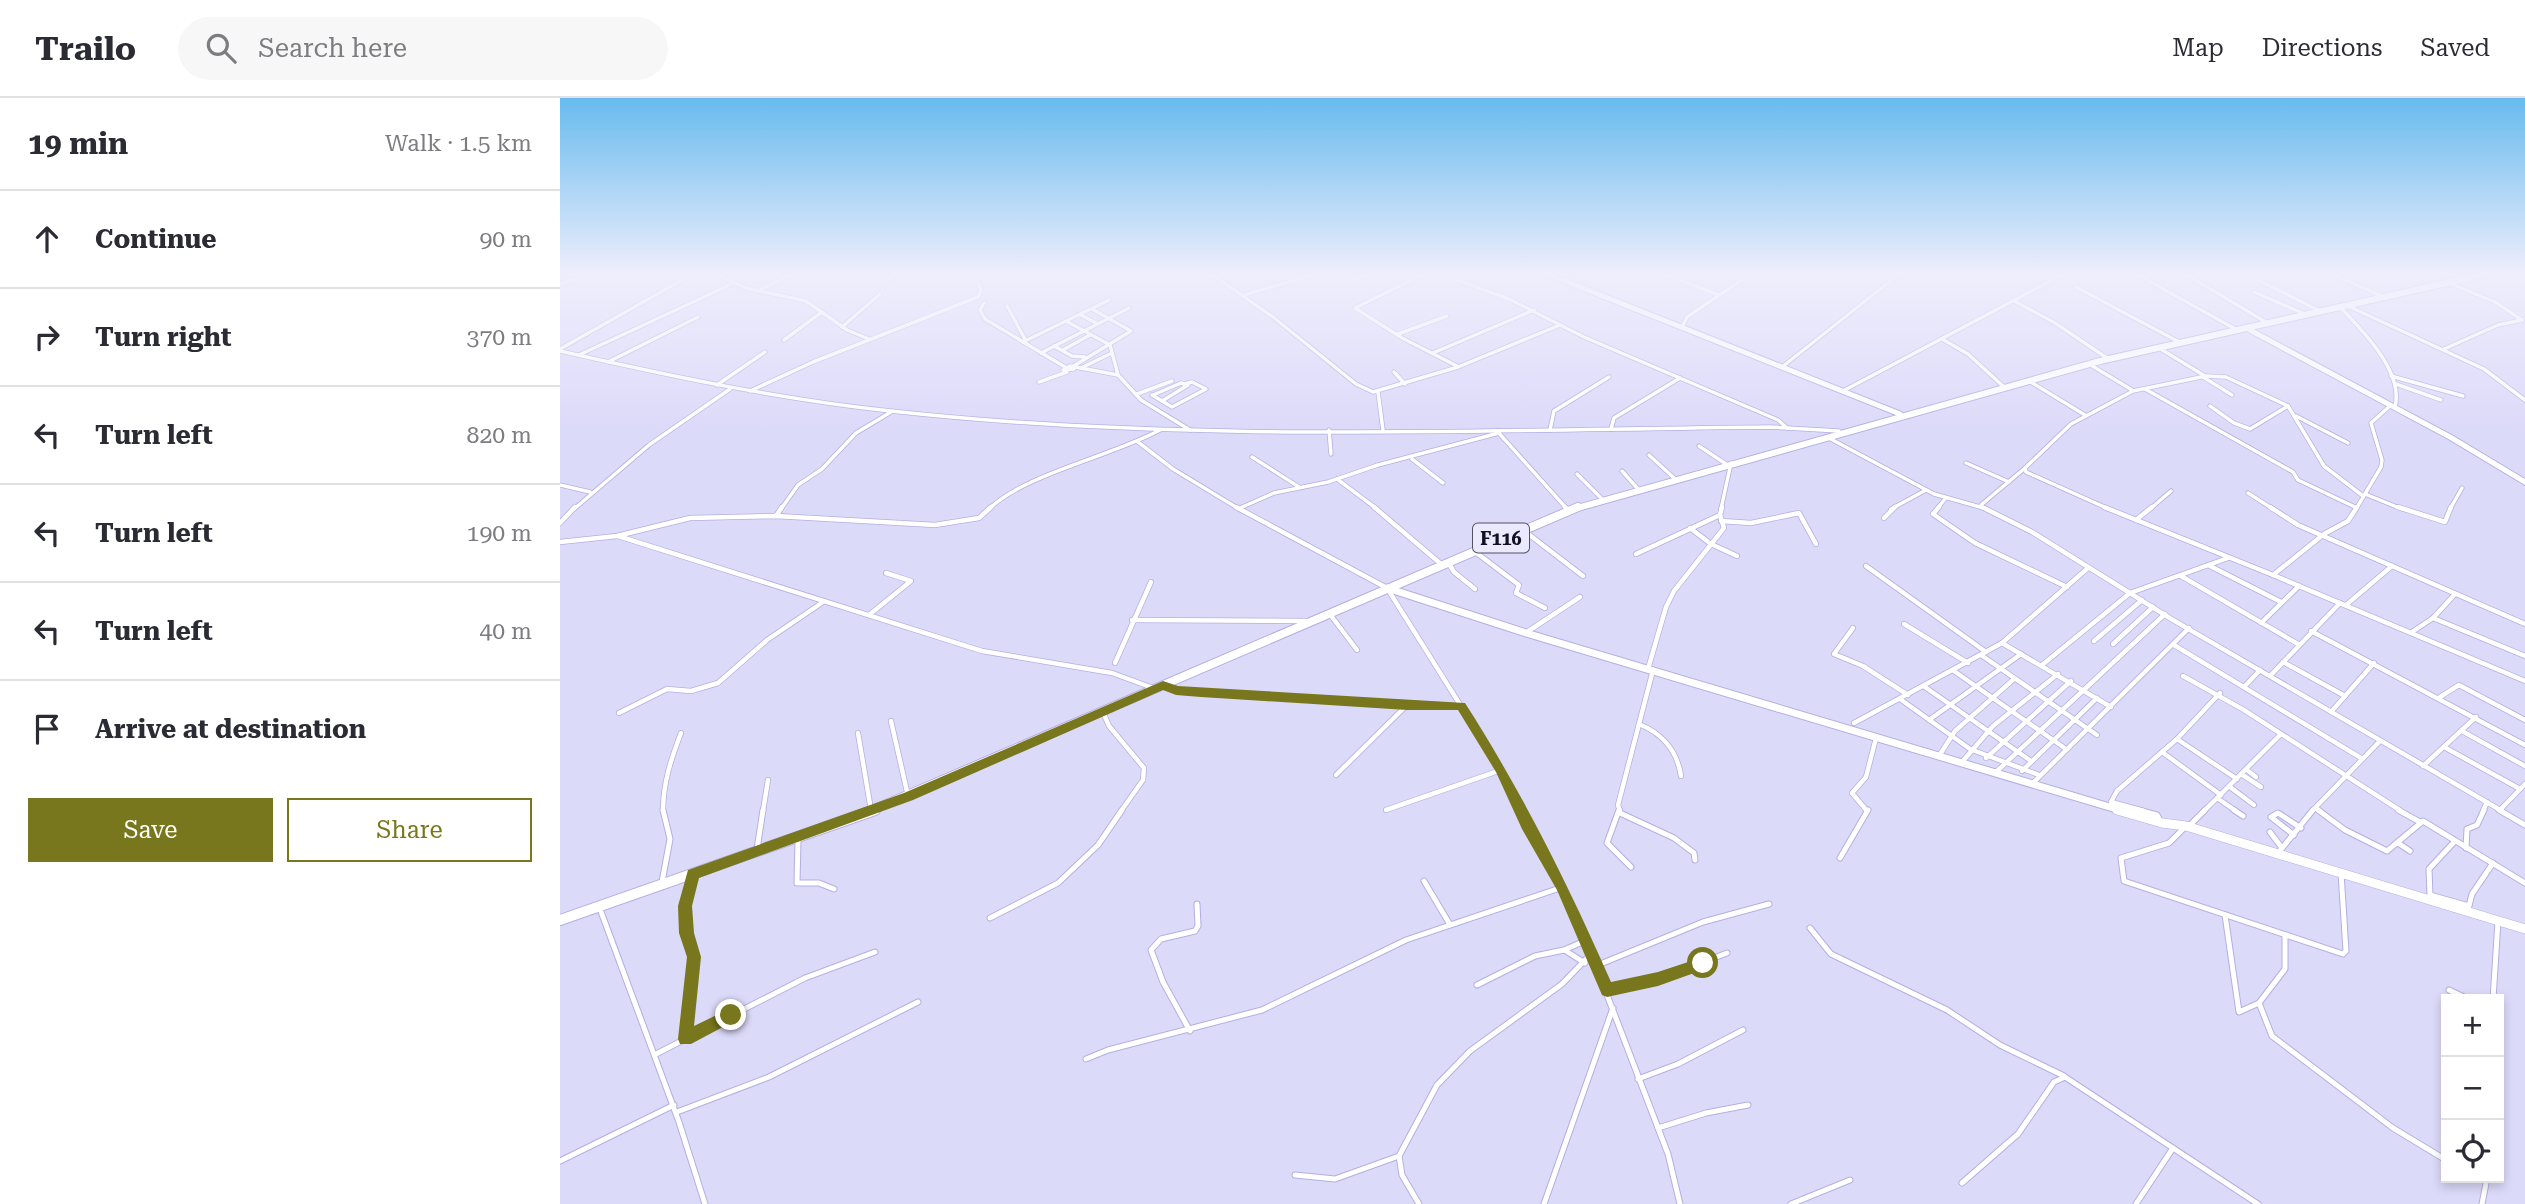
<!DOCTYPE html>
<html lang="en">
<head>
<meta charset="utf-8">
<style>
  :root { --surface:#fff; --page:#f7f7f7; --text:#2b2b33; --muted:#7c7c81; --line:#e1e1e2; --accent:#78771d }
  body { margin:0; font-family:"Roboto Serif",serif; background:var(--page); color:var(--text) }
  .controls { position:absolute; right:21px; bottom:21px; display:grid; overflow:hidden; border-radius:0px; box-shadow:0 4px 10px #0003 }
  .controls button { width:63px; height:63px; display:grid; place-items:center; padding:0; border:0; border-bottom:2px solid var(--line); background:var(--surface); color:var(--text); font:35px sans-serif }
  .stop { position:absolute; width:21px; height:21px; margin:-16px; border:5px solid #78771d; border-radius:50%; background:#fff }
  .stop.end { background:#78771d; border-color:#fff; box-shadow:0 2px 7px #0008 }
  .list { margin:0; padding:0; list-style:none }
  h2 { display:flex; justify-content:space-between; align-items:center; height:91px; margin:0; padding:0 28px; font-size:30px }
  h2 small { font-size:23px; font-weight:400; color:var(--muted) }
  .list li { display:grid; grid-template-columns:46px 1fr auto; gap:21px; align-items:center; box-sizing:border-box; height:98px; padding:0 28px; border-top:2px solid var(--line) }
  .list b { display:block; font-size:26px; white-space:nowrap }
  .list em { font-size:23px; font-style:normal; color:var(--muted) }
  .actions { display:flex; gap:14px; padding:21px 28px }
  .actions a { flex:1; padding:16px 0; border:2px solid var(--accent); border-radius:0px; text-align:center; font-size:24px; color:var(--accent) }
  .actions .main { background:var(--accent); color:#fff }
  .icon { flex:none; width:38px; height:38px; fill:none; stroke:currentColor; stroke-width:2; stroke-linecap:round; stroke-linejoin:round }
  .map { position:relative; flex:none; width:1965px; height:1106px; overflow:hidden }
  header { display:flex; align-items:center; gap:42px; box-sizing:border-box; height:98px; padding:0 35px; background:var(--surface); border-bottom:2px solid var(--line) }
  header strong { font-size:33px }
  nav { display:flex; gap:38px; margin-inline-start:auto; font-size:24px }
  .search { width:490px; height:63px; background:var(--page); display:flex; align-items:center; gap:18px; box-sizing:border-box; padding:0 24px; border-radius:38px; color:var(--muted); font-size:26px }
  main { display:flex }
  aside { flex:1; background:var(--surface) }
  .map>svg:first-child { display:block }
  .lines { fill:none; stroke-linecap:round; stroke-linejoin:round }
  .street-far2-casing { stroke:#b4afe1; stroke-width:5 }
  .street-far1-casing { stroke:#b4afe1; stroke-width:6 }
  .street-casing { stroke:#b4afe1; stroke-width:7 }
  .secondary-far2-casing { stroke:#b4afe1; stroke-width:7 }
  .secondary-far1-casing { stroke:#b4afe1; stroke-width:9 }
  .secondary-casing { stroke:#b4afe1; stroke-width:10 }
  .primary-far2-casing { stroke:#b4afe1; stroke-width:8 }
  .primary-far1-casing { stroke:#b4afe1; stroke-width:10 }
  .primary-casing { stroke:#b4afe1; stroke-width:12 }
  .street-far2 { stroke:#fff; stroke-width:3.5 }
  .street-far1 { stroke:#fff; stroke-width:4.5 }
  .street { stroke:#fff; stroke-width:5 }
  .secondary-far2 { stroke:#fff; stroke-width:5 }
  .secondary-far1 { stroke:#fff; stroke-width:7 }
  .secondary { stroke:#fff; stroke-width:9 }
  .primary-far2 { stroke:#fff; stroke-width:6 }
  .primary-far1 { stroke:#fff; stroke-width:8 }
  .primary { stroke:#fff; stroke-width:10 }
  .route { fill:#78771d }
  .labels { text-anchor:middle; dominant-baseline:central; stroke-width:6; stroke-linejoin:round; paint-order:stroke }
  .shield { fill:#eae9fd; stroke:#535163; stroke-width:2 }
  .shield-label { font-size:18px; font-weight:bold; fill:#121021 }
</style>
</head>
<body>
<header>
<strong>Trailo</strong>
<div class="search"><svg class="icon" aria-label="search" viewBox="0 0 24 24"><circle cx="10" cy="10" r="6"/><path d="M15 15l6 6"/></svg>Search here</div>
<nav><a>Map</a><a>Directions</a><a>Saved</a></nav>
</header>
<main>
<aside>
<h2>19 min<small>Walk · 1.5 km</small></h2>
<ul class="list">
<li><svg class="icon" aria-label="ahead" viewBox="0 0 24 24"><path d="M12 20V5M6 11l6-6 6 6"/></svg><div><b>Continue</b></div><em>90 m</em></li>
<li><svg class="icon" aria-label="right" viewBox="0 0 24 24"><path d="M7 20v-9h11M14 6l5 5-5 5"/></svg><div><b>Turn right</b></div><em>370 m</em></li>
<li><svg class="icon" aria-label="left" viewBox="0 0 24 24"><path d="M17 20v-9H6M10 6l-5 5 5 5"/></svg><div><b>Turn left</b></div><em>820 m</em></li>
<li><svg class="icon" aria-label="left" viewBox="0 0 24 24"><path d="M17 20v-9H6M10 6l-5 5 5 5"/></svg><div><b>Turn left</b></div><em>190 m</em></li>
<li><svg class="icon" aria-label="left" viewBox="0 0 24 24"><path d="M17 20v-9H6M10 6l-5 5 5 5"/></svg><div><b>Turn left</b></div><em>40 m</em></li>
<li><svg class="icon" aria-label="arrive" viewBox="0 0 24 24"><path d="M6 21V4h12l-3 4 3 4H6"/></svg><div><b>Arrive at destination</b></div></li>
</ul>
<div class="actions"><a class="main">Save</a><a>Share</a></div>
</aside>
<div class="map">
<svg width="1965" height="1106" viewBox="0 0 1965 1106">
  <rect width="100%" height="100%" fill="#dcdaf9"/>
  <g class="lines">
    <defs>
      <g id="street-far2">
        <polyline points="158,177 186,190 246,203 287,232 309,241"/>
        <polyline points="653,177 713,219 796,286 813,294 898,269 1000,227"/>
        <polyline points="862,177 795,210 842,240 897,268"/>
        <polyline points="884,177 949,201 1024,239 1218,322 1227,330"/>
        <polyline points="1107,177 1159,197"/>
        <polyline points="1578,177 1679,233"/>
        <polyline points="1627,177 1709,226"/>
        <polyline points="1774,177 1824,199"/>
        <polyline points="1690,178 1762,214"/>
        <polyline points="328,181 336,177"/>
        <polyline points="791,182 810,177"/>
        <polyline points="1889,185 1935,204 1962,222"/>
        <polyline points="0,186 20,179"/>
        <polyline points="1516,189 1621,245"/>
        <polyline points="197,193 231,177"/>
        <polyline points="1694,194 1747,217"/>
        <polyline points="684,197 752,177"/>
        <polyline points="1456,204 1495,225 1547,260"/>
        <polyline points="424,205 420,212 425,221 505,269"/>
        <polyline points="447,208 466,243"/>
        <polyline points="1788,208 1924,271 1965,302"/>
        <path d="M1781,210c22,23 63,64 54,99"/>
        <polyline points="521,217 536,225"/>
        <polyline points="506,223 550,247 558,277"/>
        <polyline points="282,229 320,196"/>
        <polyline points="1122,229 1127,219 1189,177"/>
        <polyline points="838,236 887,218"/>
        <polyline points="1382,241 1408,256 1444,289"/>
        <polyline points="224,242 262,214"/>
        <polyline points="463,244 549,202"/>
        <polyline points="494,248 512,258 525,259"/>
        <polyline points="1599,250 1645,278"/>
        <polyline points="0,251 131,177"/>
        <polyline points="1884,251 1938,227 1962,222"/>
        <polyline points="503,252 530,237"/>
        <path d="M0,253c109,25 219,48 331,60 292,32 586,19 879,16l69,4"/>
        <polyline points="481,255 569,210"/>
        <polyline points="873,255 974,212"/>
        <polyline points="19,257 174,185"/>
        <polyline points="48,264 138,219"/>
        <polyline points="1529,266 1572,292"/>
        <polyline points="512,269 571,233 532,211"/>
        <polyline points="1222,269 1338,177"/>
        <polyline points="521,270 552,255"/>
        <polyline points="514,271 503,272 510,268 558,277 581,302 630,332"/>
        <polyline points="834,274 845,286"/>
        <polyline points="1831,278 1903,298"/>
        <polyline points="1643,279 1672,297"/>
        <polyline points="1469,283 1525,317"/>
        <polyline points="479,284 507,274"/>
        <polyline points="1836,286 1881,302"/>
        <polyline points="157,287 205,254"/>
        <polyline points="1585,291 1733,374 1738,382 1795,409"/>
        <polyline points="190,293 253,264 418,199 421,192 414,177"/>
        <polyline points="1283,293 1500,178"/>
        <polyline points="818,294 823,332"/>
        <polyline points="577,296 612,283"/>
        <polyline points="592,297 612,309 646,291 632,284 625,286"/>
        <polyline points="593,297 621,285 627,287"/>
        <polyline points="602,303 628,287"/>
        <polyline points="1650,308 1674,325 1690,331 1728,308"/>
        <polyline points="1736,318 1788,345"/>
        <polyline points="1051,331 1054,320 1120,280"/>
        <polyline points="769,332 771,356"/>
        <polyline points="990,332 994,313 1049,279"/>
        <polyline points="937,333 1007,411"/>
        <polyline points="1267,339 1374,396 1427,411"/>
        <polyline points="578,344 613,371 679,411"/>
        <polyline points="1139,348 1166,366"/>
        <polyline points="1089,357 1114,380"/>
        <polyline points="692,359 739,389"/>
        <polyline points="852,361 883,385"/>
        <polyline points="1406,365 1449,384"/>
        <polyline points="1062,373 1078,391"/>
        <polyline points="1017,376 1042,401"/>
        <polyline points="777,381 817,411"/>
        <polyline points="0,387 30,394"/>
        <polyline points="1688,395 1713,411"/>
        <polyline points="1805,396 1842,411"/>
        <polyline points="1421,407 1465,370"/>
        <polyline points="680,410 714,395 768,384 818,367 939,335"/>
        <polyline points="14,411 89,347 170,291"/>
        <polyline points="221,411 238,387 262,371 296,335 331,314"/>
        <path d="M429,411c36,-35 123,-53 171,-79"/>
        <polyline points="1161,411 1171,365"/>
        <polyline points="1331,411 1366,392"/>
        <polyline points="1377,411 1385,401"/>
        <polyline points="1549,411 1466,374 1465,370 1511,326 1573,293 1646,278 1666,279 1728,308 1764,368 1803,398"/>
        <polyline points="1590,411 1611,393"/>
        <polyline points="1796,411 1821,369 1822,362 1811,325 1831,307"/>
        <polyline points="1890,411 1902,390"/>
      </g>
      <g id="street-far1">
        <polyline points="676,409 827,490 941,672 960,713"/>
        <polyline points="814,409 881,466"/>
        <polyline points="1005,409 1008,412"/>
        <polyline points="1379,409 1373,416 1415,445 1507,489"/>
        <polyline points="1422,409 1472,434 1613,522 1942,713"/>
        <polyline points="1544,409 1713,477 1764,436 1788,423 1797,409"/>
        <polyline points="1710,409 1738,427 1965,526"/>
        <polyline points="1838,409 1885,424 1891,409"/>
        <polyline points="216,418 222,409"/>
        <polyline points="1324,420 1335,409"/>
        <polyline points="1576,422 1592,409"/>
        <polyline points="1161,423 1191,425 1239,415 1256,446"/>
        <polyline points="0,425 15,409"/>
        <polyline points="1130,430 1151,446 1177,458"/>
        <polyline points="963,432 1023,478"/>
        <polyline points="58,438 422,553 552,575 593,590"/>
        <polyline points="0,444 57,438 130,420 216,418 375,427 419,420 431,409"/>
        <polyline points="914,453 959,487 956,495 985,510"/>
        <polyline points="1076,456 1160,417"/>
        <polyline points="888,464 894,474 915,491"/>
        <polyline points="1306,468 1426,554"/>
        <polyline points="1650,468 1721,504"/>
        <polyline points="1713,477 1965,583"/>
        <polyline points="1621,478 1738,546"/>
        <polyline points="1786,507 1832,468"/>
        <polyline points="769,515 797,552"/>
        <polyline points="309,517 351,483 326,475"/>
        <polyline points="1873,520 1965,558"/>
        <polyline points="572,522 747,523"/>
        <polyline points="1701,525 1739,488"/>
        <polyline points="1344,526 1408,565"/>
        <polyline points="1293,530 1274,556 1303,568 1348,597"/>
        <polyline points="1751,533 1965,647"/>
        <polyline points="967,534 1020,499"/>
        <polyline points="1852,534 1873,520 1895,496"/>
        <polyline points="1534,543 1582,502"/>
        <polyline points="1442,545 1551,609"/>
        <polyline points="1553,546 1593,509"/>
        <polyline points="1614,547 1801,660"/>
        <polyline points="1421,557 1537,637"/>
        <polyline points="1723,564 1785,598"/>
        <polyline points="555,565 591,484"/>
        <polyline points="1482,567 1570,495 1668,460"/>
        <polyline points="1088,571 1106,509 1114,493 1164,430 1160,417 1162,409"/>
        <polyline points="1394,573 1506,651"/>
        <polyline points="1623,578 1684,612 1841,713"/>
        <polyline points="1710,578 1780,505"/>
        <polyline points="604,588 616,593 901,608"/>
        <polyline points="1685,588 1700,572"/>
        <polyline points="1365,589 1471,663"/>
        <polyline points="1880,599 1899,587 1965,622"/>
        <polyline points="1340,601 1410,651 1479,677"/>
        <polyline points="543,614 549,628 584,670 583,682 561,713"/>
        <polyline points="1771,614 1814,565"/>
        <polyline points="59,615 107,591 131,593 158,585 207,542 263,504"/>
        <polyline points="1369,622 1461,556"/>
        <polyline points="331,623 348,698"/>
        <polyline points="1294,625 1442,545 1528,470"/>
        <path d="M1079,626c24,10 38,26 42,52"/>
        <polyline points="1902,633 1965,668"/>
        <polyline points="298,635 311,712"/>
        <polyline points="1617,641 1677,681"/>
        <polyline points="1884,649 1960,691"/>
        <polyline points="1602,654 1661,697"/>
        <polyline points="1379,658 1395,633 1454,581"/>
        <polyline points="1426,660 1511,583"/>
        <polyline points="1402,664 1433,628 1498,576"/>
        <polyline points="1863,668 1916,619"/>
        <polyline points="1687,672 1696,679"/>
        <polyline points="1462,673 1537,600"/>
        <polyline points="1436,674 1605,516"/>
        <polyline points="1681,676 1701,689"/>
        <polyline points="776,677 846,608"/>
        <polyline points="1473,685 1629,530"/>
        <polyline points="1670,689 1694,707"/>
        <polyline points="1657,700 1676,713"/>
        <polyline points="1756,710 1760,713"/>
        <polyline points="826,712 941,672"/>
        <polyline points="1940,712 1965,686"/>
        <path d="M103,713c0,-28 8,-52 18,-78"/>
        <polyline points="203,713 208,682"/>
        <polyline points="1060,713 1058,707 1093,572"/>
        <polyline points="1307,713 1292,695 1306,679 1316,640"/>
        <polyline points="1584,713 1551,704 1557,693 1617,641 1660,595"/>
        <polyline points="1644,713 1720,637"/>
        <polyline points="1752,713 1820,643"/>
        <polyline points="1923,713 1927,704"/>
      </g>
      <g id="street">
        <polyline points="959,712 1016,816 1108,1056 1120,1106"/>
        <polyline points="1059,712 1047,745 1071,769"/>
        <polyline points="1578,712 1597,717 1601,724"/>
        <polyline points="1674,712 1683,718"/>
        <polyline points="1758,712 1785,732 1827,753 1863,723 1965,785"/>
        <polyline points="1838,712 1860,724"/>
        <polyline points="1939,712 1965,727"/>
        <polyline points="1060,715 1114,740 1134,755 1135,762"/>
        <polyline points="1629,728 1645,712"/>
        <polyline points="1625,729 1609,745 1561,760 1564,783 1783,856 1786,853 1781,775"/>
        <polyline points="1710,734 1722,750"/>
        <polyline points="1734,737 1711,719 1718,715 1741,730"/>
        <polyline points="238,742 237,785 259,785 274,791"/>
        <polyline points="1895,743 1869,771 1870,797 1909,808 1912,796 1933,765"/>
        <polyline points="1838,745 1850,753"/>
        <polyline points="1906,750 1907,731 1917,727 1924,712"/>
        <polyline points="197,751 203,712"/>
        <polyline points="1718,755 1753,712"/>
        <polyline points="1280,760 1308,712"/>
        <polyline points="864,783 889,825"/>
        <polyline points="102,784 110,741 103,712"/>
        <polyline points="40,811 119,1024 145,1106"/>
        <polyline points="1665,817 1679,914 1699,905 1725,871 1725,837"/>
        <polyline points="430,820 498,785 538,747 562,712"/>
        <polyline points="1250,830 1271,856 1387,912 1440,947 1504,978"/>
        <polyline points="1006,853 1025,865"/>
        <polyline points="1038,867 1143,824 1209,806"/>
        <polyline points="917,887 975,858 1004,852 1027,842"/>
        <polyline points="1047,892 1099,881 1167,855"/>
        <polyline points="1889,892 1908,901"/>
        <polyline points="1933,901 1938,823"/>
        <polyline points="1699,905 1712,938 1833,1030 1886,1062"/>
        <polyline points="630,933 603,884 591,852 601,841 635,833 638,828 637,806"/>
        <polyline points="126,940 134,859 127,835 125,808 133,777"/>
        <polyline points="96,956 245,880 315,854"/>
        <polyline points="526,961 548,952 702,912 846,842 1003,789"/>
        <polyline points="1078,981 1118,966 1183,932"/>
        <polyline points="117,1014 209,979 358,904"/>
        <polyline points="1098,1030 1146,1015 1188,1007"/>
        <polyline points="0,1063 114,1007"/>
        <polyline points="735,1077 775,1081 839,1058"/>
        <polyline points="1402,1085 1458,1036 1494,984 1505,979 1698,1106"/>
        <polyline points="859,1106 842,1077 839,1058 877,987 910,953 1002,886 1032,855"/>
        <polyline points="984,1106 1053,910"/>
        <polyline points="1231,1106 1290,1082"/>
        <polyline points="1576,1106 1613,1050"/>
        <polyline points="1922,1106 1927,1080"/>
      </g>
      <g id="secondary-far2">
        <polyline points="990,177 1340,316"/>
        <polyline points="1688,231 1890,339 1965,384"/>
      </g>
      <polyline id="secondary-far1" points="827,490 966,535 1563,713"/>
      <polyline id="secondary" points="1557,712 1602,725 1626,728 1965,831"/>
      <polyline id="primary-far2" points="1014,411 1540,263 1922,177"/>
      <polyline id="primary-far1" points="310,713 1018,409"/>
      <polyline id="primary" points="0,822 315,712"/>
    </defs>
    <!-- street-far2 casing -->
    <use href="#street-far2" class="street-far2-casing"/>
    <!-- street-far1 casing -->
    <use href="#street-far1" class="street-far1-casing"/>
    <!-- street casing -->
    <use href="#street" class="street-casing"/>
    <!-- secondary-far2 casing -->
    <use href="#secondary-far2" class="secondary-far2-casing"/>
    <!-- secondary-far1 casing -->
    <use href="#secondary-far1" class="secondary-far1-casing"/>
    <!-- secondary casing -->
    <use href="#secondary" class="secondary-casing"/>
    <!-- primary-far2 casing -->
    <use href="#primary-far2" class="primary-far2-casing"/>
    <!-- primary-far1 casing -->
    <use href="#primary-far1" class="primary-far1-casing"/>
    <!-- primary casing -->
    <use href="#primary" class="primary-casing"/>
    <!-- street-far2 -->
    <use href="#street-far2" class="street-far2"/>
    <!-- street-far1 -->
    <use href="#street-far1" class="street-far1"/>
    <!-- street -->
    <use href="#street" class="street"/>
    <!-- secondary-far2 -->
    <use href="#secondary-far2" class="secondary-far2"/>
    <!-- secondary-far1 -->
    <use href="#secondary-far1" class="secondary-far1"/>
    <!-- secondary -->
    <use href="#secondary" class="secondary"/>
    <!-- primary-far2 -->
    <use href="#primary-far2" class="primary-far2"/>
    <!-- primary-far1 -->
    <use href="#primary-far1" class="primary-far1"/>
    <!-- primary -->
    <use href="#primary" class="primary"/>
  </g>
  <!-- sky -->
  <linearGradient id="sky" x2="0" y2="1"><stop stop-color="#67bbee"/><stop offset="0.53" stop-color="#efeefc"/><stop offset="1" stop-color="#efeefc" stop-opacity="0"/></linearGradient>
  <rect width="1965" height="332" fill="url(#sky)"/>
  <!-- route -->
  <path class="route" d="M603,583l15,5 287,17c57,89 104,183 146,279l47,-10 45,-15 7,6 -2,5 -50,18 -51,11 -5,-2 -45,-105 -35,-61 -26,-57 -38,-62h-51l-206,-13 -25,-2 -13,-5 -250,110 -214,78 -7,28 2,27 7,24 -7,69 37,-18 8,7 -3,5 -45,24h-11l-2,-5 9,-82 -8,-24 -1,-27 10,-36 216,-77z"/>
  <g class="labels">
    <!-- shield labels -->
    <rect class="shield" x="913" y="425.5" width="56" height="29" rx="5"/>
    <g class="shield-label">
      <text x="941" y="440">F116</text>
    </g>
  </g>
</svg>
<div class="controls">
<button>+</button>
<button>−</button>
<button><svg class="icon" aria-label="locate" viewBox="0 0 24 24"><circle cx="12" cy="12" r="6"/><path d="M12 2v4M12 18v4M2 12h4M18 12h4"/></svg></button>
</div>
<div class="stop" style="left:1143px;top:865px"></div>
<div class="stop end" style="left:171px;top:917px"></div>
</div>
</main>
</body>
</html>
